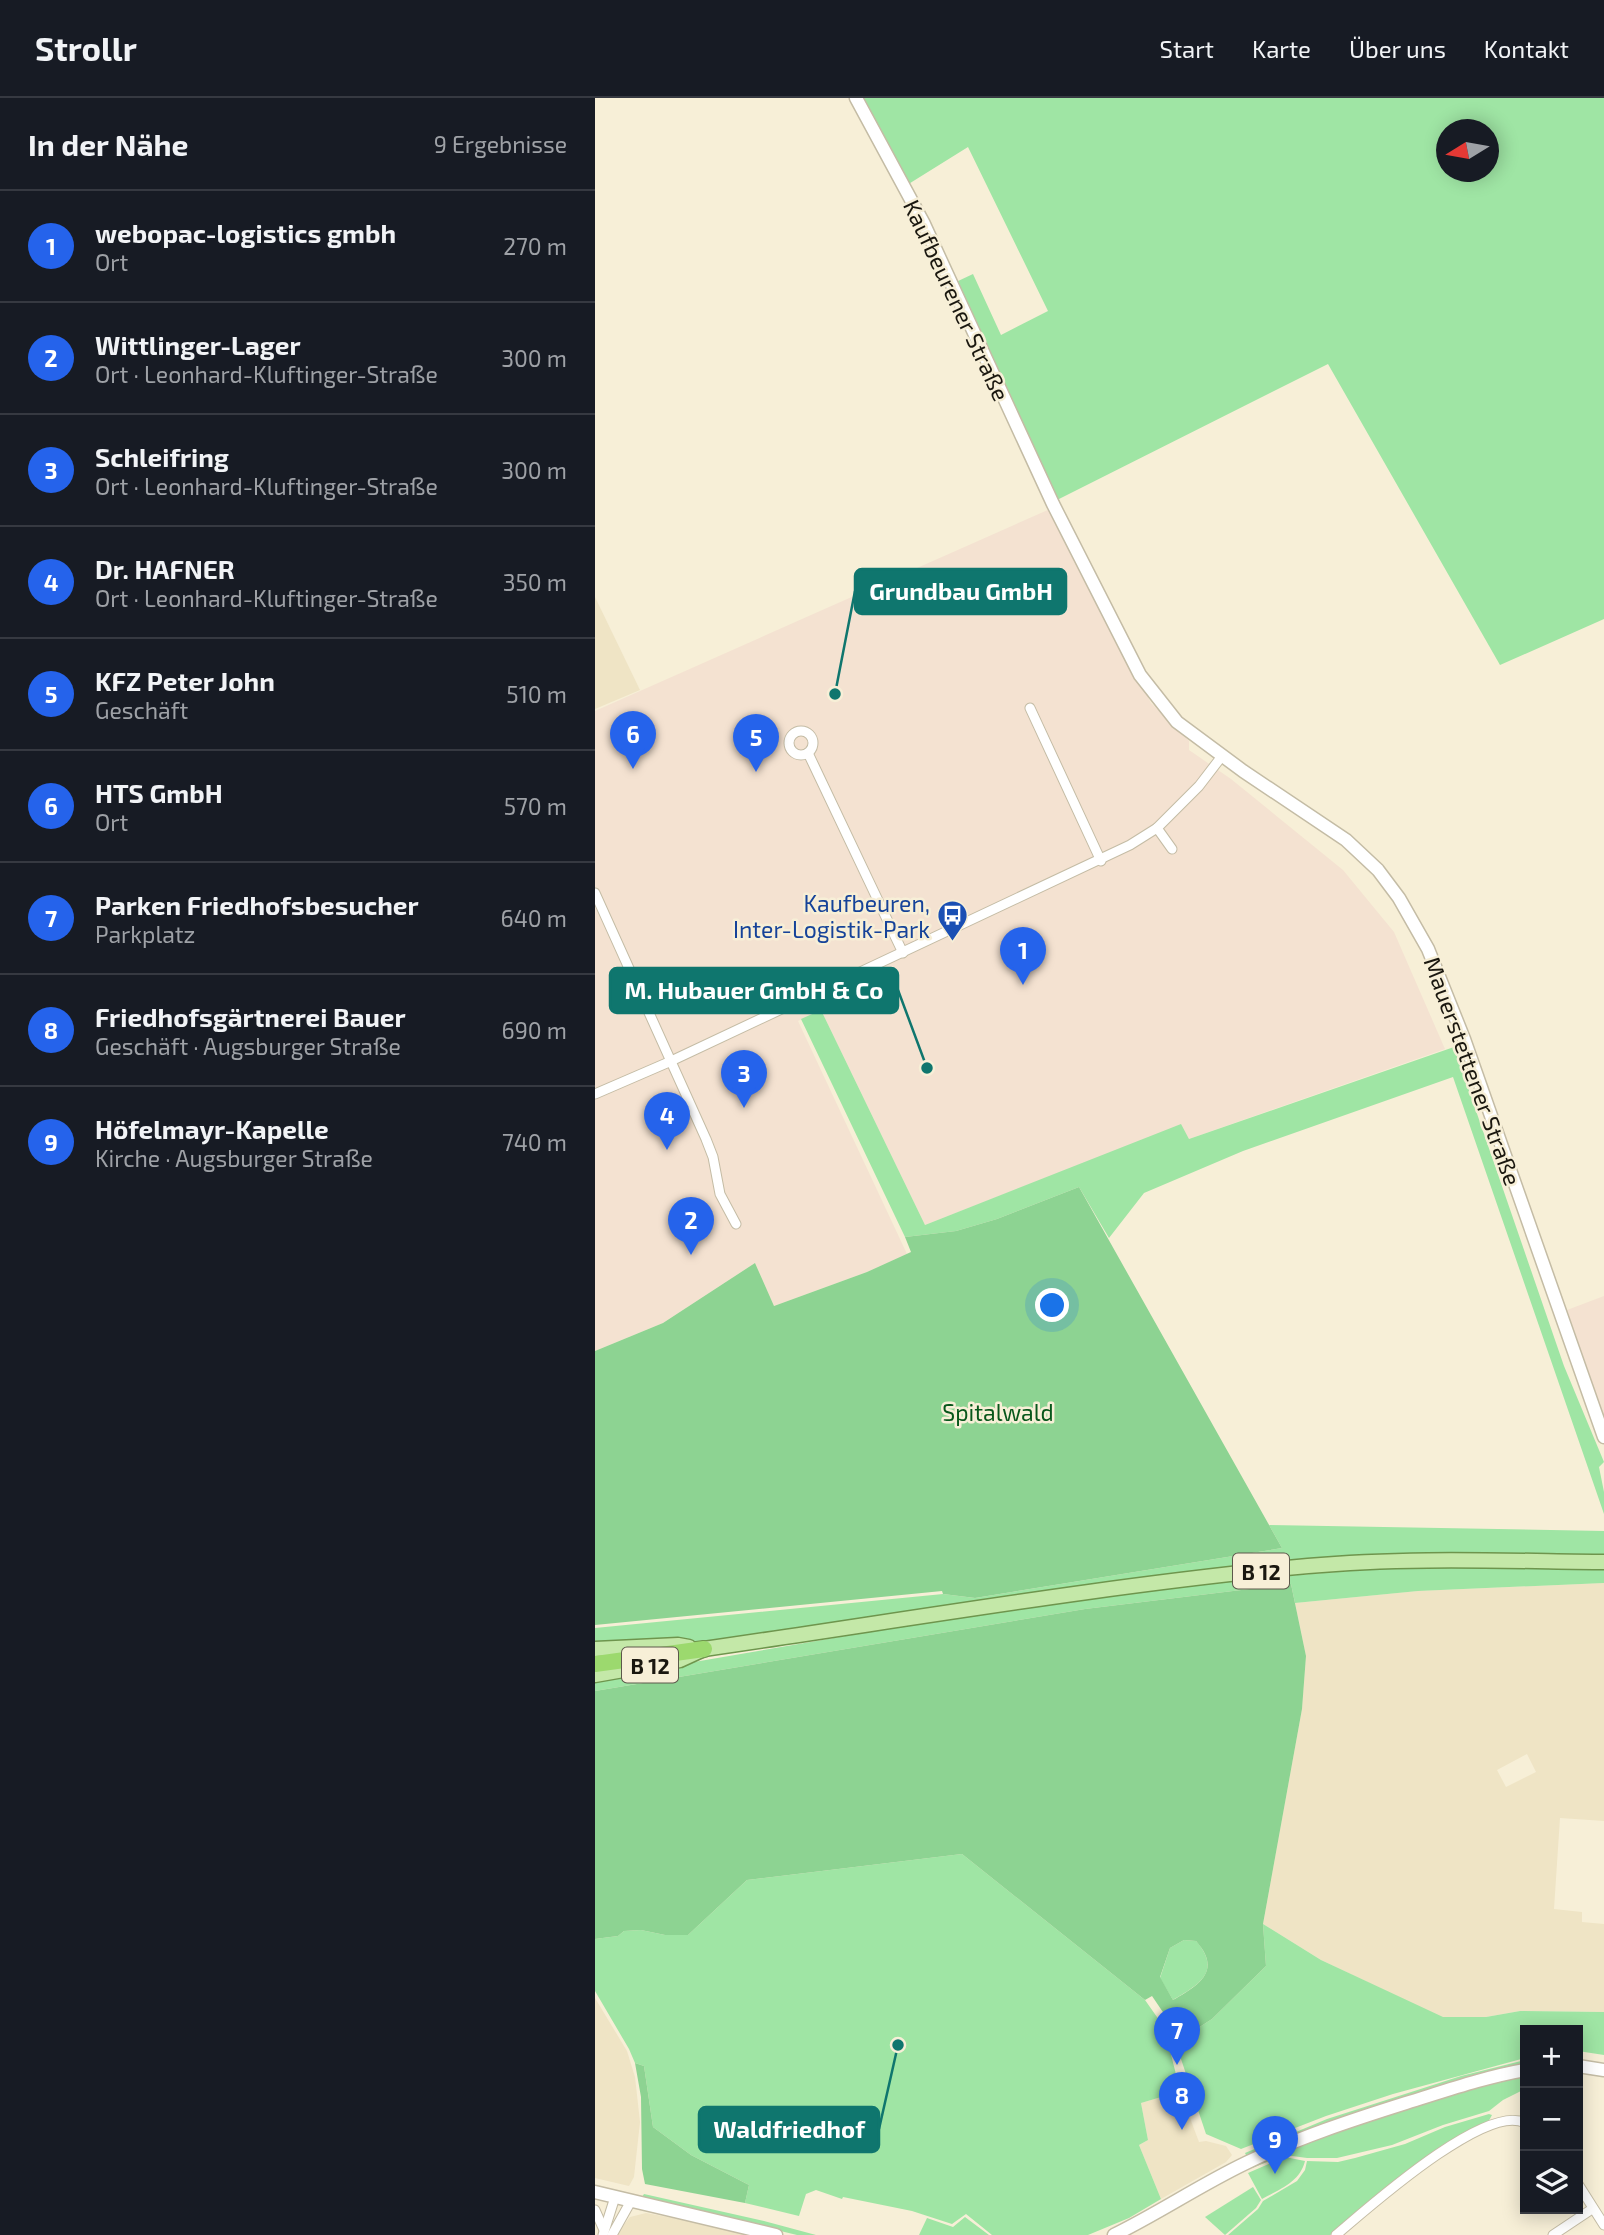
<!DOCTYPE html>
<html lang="de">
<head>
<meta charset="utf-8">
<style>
  :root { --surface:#171b24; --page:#20242c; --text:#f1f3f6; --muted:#9ea1a6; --line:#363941; --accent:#2563eb }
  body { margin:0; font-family:"Exo 2",sans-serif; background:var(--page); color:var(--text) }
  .controls { position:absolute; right:21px; bottom:21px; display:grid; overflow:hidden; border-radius:0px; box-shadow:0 4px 18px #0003 }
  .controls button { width:63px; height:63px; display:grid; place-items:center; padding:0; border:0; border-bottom:2px solid var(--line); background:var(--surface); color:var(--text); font:35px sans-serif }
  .compass { position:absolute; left:841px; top:21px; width:63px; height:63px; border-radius:50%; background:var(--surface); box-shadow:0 4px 18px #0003; rotate:259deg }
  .you { position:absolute; left:458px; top:1208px; width:24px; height:24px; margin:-18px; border:5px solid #fff; border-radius:50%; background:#1a73e8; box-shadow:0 0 0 10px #1a73e833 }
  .badge { display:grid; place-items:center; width:46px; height:46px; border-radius:50%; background:var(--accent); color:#fff; font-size:23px; font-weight:700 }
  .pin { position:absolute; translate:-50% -58px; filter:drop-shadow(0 2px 4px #0008) }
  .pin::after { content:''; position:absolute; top:37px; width:24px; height:21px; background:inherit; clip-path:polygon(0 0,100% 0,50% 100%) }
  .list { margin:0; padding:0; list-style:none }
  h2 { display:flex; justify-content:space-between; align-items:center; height:91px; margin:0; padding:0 28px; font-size:30px }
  h2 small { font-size:23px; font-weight:400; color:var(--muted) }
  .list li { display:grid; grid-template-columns:46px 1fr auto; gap:21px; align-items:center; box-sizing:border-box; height:112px; padding:0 28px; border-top:2px solid var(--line) }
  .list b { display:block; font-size:26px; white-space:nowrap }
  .list p { margin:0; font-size:23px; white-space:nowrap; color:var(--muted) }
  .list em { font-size:23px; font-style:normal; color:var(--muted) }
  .icon { flex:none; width:38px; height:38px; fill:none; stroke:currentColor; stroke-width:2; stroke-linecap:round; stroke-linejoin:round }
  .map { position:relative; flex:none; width:1009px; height:2137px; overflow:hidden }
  header { display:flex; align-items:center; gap:42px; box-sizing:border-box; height:98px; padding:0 35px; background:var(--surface); border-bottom:2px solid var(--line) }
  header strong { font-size:33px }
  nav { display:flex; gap:38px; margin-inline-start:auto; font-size:24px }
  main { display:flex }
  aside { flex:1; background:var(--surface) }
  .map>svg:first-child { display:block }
  .built { fill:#efe4c5; fill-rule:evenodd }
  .industrial { fill:#f4e2d1 }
  .green { fill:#9fe5a4; fill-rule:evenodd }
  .forest { fill:#8dd392; fill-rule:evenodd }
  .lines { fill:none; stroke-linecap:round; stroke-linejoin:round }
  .street-casing { stroke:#c4bca5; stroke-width:11 }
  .secondary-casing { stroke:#c4bca5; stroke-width:15 }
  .primary-casing { stroke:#6e954d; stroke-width:17 }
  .highway-casing { stroke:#6e954d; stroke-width:18 }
  .street { stroke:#fff; stroke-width:9 }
  .secondary { stroke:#fff; stroke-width:12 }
  .primary { stroke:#c4e8a8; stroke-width:14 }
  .highway { stroke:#9cd96e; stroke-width:16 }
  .labels { text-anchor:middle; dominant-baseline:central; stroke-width:5; stroke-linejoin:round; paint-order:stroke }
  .shield { fill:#f7efd7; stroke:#5c584b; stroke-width:2 }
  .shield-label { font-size:21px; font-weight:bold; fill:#1a170f }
  .street-label { font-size:23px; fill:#1a170f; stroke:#f7efd7 }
  .transit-label { font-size:23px; fill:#164399; stroke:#f7efd7; text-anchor:end }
  .park-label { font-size:23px; fill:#08571b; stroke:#f7efd7 }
  .leader { fill:none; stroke:#0f766e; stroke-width:2.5 }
  .callout-dot { fill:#0f766e; stroke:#f7efd7; stroke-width:2.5 }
  .callout { fill:#0f766e; stroke:#0f766e; stroke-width:2.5 }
  .callout-label { font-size:24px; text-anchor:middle; font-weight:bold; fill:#fff }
</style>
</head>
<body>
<header>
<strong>Strollr</strong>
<nav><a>Start</a><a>Karte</a><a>Über uns</a><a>Kontakt</a></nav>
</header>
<main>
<aside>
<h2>In der Nähe<small>9 Ergebnisse</small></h2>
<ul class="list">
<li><span class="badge">1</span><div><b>webopac-logistics gmbh</b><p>Ort</p></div><em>270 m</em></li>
<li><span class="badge">2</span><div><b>Wittlinger-Lager</b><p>Ort · Leonhard-Kluftinger-Straße</p></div><em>300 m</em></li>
<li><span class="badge">3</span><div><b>Schleifring</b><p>Ort · Leonhard-Kluftinger-Straße</p></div><em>300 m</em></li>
<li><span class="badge">4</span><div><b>Dr. HAFNER</b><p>Ort · Leonhard-Kluftinger-Straße</p></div><em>350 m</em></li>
<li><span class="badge">5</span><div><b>KFZ Peter John</b><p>Geschäft</p></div><em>510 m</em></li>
<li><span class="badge">6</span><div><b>HTS GmbH</b><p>Ort</p></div><em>570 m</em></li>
<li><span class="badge">7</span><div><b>Parken Friedhofsbesucher</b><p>Parkplatz</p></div><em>640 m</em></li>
<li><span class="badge">8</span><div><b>Friedhofsgärtnerei Bauer</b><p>Geschäft · Augsburger Straße</p></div><em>690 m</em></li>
<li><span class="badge">9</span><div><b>Höfelmayr-Kapelle</b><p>Kirche · Augsburger Straße</p></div><em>740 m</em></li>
</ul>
</aside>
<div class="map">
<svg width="1009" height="2137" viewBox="0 0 1009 2137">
  <rect width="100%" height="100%" fill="#f7efd7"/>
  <!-- built -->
  <g class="built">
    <polygon points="0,499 45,592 0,611"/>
    <path d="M1009,1485v238l-44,-3 -6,91 28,3v10l22,2v88l-84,-1 -34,6 -43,1 -122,-58 -58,-36 39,-215 4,-53 -11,-53 123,-12zM932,1656l9,18 -30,15 -9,-17z"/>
    <polygon points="0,1900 32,1953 40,1979 45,2024 39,2079 34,2088 0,2080"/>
    <polygon points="586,1996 604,2044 611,2043 631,2048 637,2057 631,2064 566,2101 544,2047 553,2042 546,2005 573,1997"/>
    <polygon points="51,2115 131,2130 160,2137 21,2137 35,2119"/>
  </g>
  <!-- industrial -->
  <g class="industrial">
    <polygon points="455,411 556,605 594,643 594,652 636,681 748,772 799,834 850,951 594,1041 586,1027 330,1127 226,912 203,923 312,1156 272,1174 179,1208 160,1165 68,1225 0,1253 0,613"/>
    <polygon points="1009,1198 1009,1319 972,1212"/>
  </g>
  <!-- green -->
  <g class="green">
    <path d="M266,0h743v521l-104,46 -172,-301 -273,137 -99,-219 17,-8 28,61 47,-24 -80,-164 -61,38zM852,32h42v42h-42z"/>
    <polygon points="226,912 330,1127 586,1026 594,1041 859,949 969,1268 1009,1364 1004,1369 1009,1394 1009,1416 858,979 648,1053 549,1095 514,1140 484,1089 402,1121 361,1133 310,1139 206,921"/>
    <polygon points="674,1427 1009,1433 1009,1460 826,1457 108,1545 83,1543 0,1549 0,1530 348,1496 380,1500 687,1450"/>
    <polygon points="828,1467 1009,1469 1009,1485 823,1493 700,1505 696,1486 490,1511 0,1593 0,1581 344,1522 617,1484"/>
    <polygon points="367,1756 550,1902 569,1929 586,1996 573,1997 546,2005 553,2042 544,2047 566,2101 534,2120 493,2137 397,2137 371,2116 357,2126 317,2113 248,2099 247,2101 221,2092 211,2096 204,2118 150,2105 154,2087 96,2057 58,2029 49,1968 40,1965 34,1951 0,1893 0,1841 23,1838 29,1833 46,1832 70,1837 93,1837 152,1782"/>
    <polygon points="668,1826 726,1862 848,1919 891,1919 925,1913 1009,1914 1009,1957 983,1953 983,1932 930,1932 930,1960 798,1996 731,2018 646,2051 611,2036 585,1958 583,1943 617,1921 671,1868"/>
    <path d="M589,1842l12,1c27,31 2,44 -23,59l-13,-22 10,-30z"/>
    <polygon points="930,1962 930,1965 867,1982 652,2059 650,2055 732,2021 866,1978"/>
    <path d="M930,1977v14l-22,11 -14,11 -46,14 -51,20 -55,13h-30l-22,-3 -33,13 1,-4c88,-36 179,-71 272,-89z"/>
    <polygon points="894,2016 897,2017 891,2028 735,2137 633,2137 663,2111 668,2103 702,2083 710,2072 712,2063 743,2064 760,2060 810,2046 850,2029"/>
    <path d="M690,2059l20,4c-5,21 -25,28 -43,38l-14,-26z"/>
    <polygon points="658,2089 666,2102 661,2110 630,2137 610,2119"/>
    <polygon points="49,2096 169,2123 221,2137 202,2137 47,2099"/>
    <polygon points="370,2119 394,2137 324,2137 332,2120 358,2129"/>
  </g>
  <!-- forest -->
  <g class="forest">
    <polygon points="484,1089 687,1450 380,1500 348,1496 347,1493 0,1527 0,1253 68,1225 160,1165 179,1208 272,1174 316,1154 310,1139 361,1133 402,1121"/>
    <path d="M696,1486l15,72 -4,53 -39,215 3,42 -54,53 -34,22 -7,-17 -19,-28 -7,4 -183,-146 -215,26 -59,55h-23l-24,-5 -17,1 -6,5 -23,3v-248l490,-82zM589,1842l12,1c27,30 2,45 -23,59l-13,-23 10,-29z"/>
    <polygon points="40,1965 49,1968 58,2029 96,2057 154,2087 150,2105 50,2086 47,2071 46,1999"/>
  </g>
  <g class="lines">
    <defs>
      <g id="street">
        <polyline points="435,610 506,763"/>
        <circle cx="206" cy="645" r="12"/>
        <polyline points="213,655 308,855"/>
        <polyline points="562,730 577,751"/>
        <polyline points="0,795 111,1041 118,1059 125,1096 141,1126"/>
        <polyline points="0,996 74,964 535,747 562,730 604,688 627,658"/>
        <polyline points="983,2086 1009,2127"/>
        <polyline points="0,2112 9,2132"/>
        <polyline points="8,2137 20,2099"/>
        <polyline points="17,2137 36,2103"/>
        <path d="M741,2137c31,-26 150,-133 189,-112"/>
        <polyline points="958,2137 997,2111"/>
      </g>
      <g id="secondary">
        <polyline points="261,0 328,124 458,406 545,577 582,624 648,673 751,742 783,772 804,800 833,851 869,941 1009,1339"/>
        <polyline points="983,1968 1009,1972"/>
        <polyline points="0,2094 181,2137"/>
        <path d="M519,2137c45,-22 86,-50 132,-72 51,-25 106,-43 160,-60 39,-12 79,-26 119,-33"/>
      </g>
      <g id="primary">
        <polyline points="0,1551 83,1547 94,1549"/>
        <path d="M0,1577l85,-15 24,-11c201,-29 402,-64 604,-83 98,-9 197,-5 296,-4"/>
      </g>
      <polyline id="highway" points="0,1566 109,1551"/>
    </defs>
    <!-- street casing -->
    <use href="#street" class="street-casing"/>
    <!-- secondary casing -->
    <use href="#secondary" class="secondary-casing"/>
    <!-- primary casing -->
    <use href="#primary" class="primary-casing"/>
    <!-- highway casing -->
    <use href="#highway" class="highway-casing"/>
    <!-- street -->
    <use href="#street" class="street"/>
    <!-- secondary -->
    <use href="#secondary" class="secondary"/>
    <!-- primary -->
    <use href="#primary" class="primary"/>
    <!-- highway -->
    <use href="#highway" class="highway"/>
  </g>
  <!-- icons -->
  <defs>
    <symbol id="bus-pin" viewBox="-11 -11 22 30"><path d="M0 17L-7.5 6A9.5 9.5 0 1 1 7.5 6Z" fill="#1a4fb4" stroke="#f7efd7"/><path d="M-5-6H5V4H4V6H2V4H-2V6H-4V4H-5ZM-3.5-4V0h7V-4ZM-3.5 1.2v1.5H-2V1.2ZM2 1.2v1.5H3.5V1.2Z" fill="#fff"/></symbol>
  </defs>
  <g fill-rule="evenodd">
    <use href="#bus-pin" x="340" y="800" width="35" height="47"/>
  </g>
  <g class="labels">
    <!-- shield labels -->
    <g class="shield">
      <rect x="638" y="1455.5" width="56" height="35" rx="5"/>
      <rect x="27" y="1549.5" width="56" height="35" rx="5"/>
    </g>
    <g class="shield-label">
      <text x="666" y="1473">B 12</text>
      <text x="55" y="1567">B 12</text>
    </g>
    <!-- street labels -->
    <g class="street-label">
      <text transform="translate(362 202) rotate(65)">Kaufbeurener Straße</text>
      <text transform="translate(878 973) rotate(70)">Mauerstettener Straße</text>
    </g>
    <!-- transit labels -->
    <g class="transit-label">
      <text x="335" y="805">Kaufbeuren,<tspan x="335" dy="26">Inter-Logistik-Park</tspan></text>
    </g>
    <!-- park labels -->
    <g class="park-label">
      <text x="403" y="1314">Spitalwald</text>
    </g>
  </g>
  <!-- callouts -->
  <path class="leader" d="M240 596L260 493M332 970L303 892M303 1947L284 2031"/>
  <g class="callout-dot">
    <circle cx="240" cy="596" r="7"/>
    <circle cx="332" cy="970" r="7"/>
    <circle cx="303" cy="1947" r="7"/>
  </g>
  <g class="callout">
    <rect x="260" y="471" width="211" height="45" rx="7"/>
    <rect x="15" y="870" width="288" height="45" rx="7"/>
    <rect x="104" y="2009" width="180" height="45" rx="7"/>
  </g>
  <g class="callout-label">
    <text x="366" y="502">Grundbau GmbH</text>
    <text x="159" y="901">M. Hubauer GmbH &amp; Co</text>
    <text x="194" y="2040">Waldfriedhof</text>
  </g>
</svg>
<div class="controls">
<button>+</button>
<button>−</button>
<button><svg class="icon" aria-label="layers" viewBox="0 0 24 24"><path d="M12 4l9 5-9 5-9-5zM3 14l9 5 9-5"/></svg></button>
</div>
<svg class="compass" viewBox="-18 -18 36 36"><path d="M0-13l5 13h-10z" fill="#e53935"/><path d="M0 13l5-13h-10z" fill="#9ea1a6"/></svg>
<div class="you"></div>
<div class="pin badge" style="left:428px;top:887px">1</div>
<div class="pin badge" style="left:96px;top:1157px">2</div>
<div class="pin badge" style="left:149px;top:1010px">3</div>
<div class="pin badge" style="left:72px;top:1052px">4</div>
<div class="pin badge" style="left:161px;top:674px">5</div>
<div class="pin badge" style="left:38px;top:671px">6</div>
<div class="pin badge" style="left:582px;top:1967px">7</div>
<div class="pin badge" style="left:587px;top:2032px">8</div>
<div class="pin badge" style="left:680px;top:2076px">9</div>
</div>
</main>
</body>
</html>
